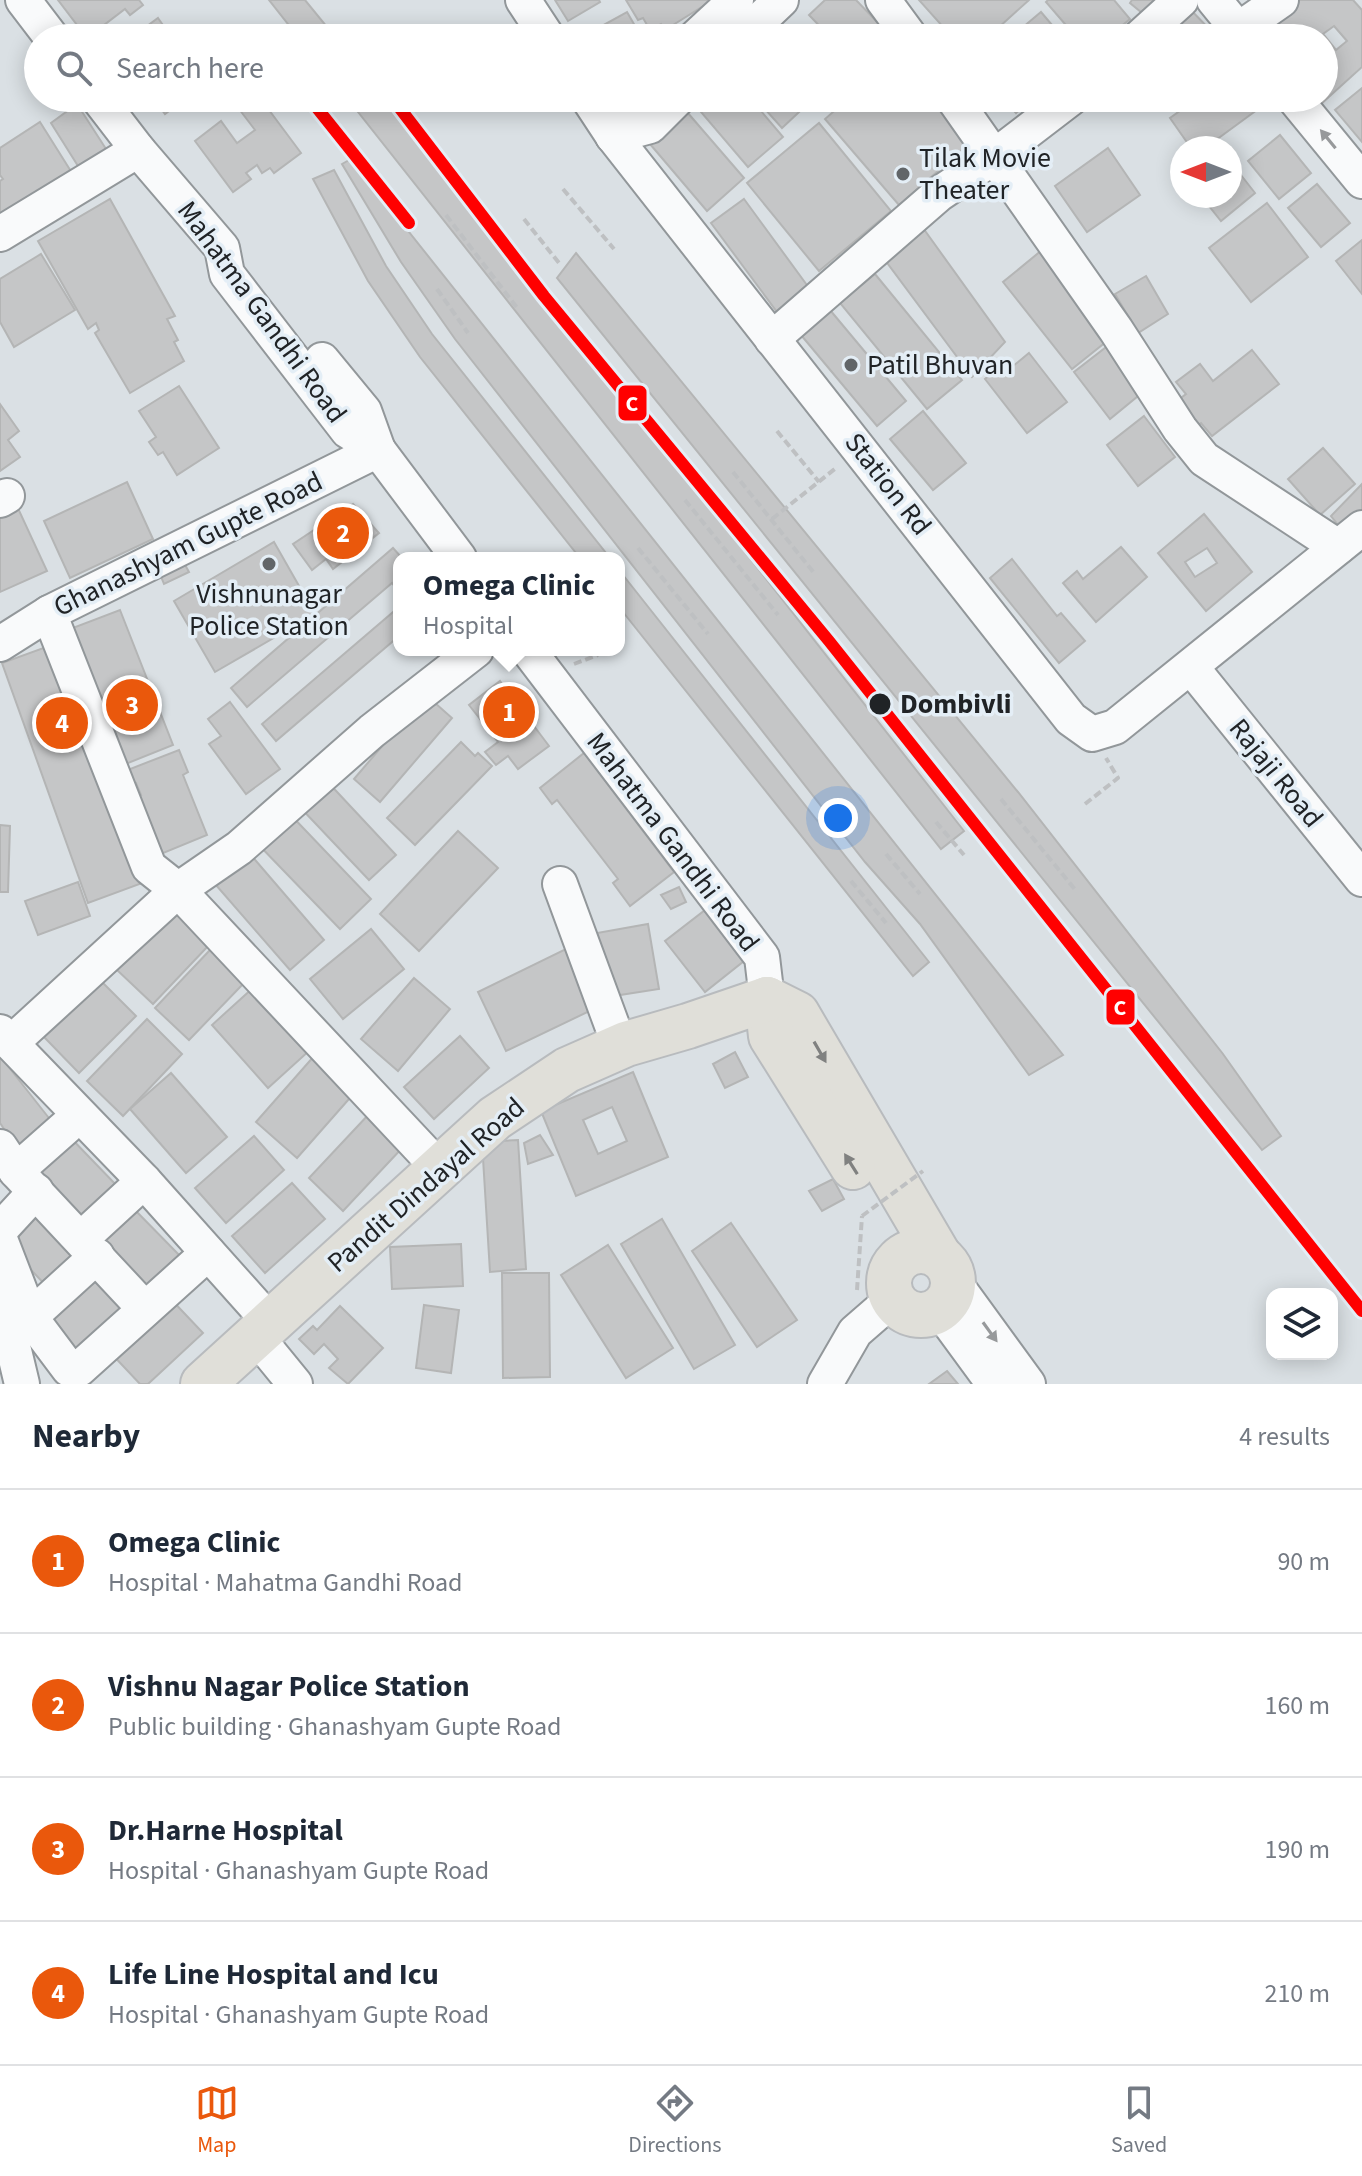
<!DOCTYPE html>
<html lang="en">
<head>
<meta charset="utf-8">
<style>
  :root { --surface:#fff; --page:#f2f2f3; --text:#1f2937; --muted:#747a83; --line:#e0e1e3; --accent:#ea580c }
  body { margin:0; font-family:"Source Sans 3",sans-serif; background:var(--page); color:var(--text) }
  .controls { position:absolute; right:24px; bottom:24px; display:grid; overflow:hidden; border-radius:16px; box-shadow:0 4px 20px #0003 }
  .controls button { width:72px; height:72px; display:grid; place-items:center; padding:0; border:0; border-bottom:2px solid var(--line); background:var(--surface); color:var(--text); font:40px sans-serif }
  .compass { position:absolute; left:1170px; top:136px; width:72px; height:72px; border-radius:50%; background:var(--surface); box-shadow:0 4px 20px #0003; rotate:270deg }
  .you { position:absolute; left:838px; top:818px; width:28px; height:28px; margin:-20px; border:6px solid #fff; border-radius:50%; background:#1a73e8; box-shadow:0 0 0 12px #1a73e833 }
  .badge { display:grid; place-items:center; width:52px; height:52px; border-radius:50%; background:var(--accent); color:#fff; font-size:26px; font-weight:700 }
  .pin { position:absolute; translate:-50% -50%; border:4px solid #fff; box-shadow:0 2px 8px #0006 }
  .popup { position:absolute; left:393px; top:552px; width:232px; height:104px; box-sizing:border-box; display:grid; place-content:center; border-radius:16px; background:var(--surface); filter:drop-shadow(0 2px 6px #0005); font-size:26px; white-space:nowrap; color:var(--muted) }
  .popup b { font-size:30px; color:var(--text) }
  .popup::after { content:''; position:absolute; left:50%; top:100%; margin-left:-16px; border:16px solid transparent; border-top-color:var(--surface) }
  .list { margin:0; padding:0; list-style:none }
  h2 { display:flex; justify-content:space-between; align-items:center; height:104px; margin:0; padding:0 32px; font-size:34px }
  h2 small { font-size:26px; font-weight:400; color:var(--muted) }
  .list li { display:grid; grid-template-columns:52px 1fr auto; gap:24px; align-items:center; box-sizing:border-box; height:144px; padding:0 32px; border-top:2px solid var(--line) }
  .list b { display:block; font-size:30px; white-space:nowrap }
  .list p { margin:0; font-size:26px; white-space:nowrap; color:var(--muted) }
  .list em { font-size:26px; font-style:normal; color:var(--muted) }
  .icon { flex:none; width:44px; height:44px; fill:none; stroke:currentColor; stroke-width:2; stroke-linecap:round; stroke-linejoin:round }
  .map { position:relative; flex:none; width:1362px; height:1384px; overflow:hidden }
  .search { position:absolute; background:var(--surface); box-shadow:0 4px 20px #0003; left:24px; right:24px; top:24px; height:88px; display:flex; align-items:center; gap:20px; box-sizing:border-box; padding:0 28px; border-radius:44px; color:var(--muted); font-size:30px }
  .sheet { height:680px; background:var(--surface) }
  nav { display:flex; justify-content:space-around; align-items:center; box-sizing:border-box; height:112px; border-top:2px solid var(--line); background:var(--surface); font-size:22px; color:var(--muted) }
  nav a { display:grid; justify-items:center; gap:4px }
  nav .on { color:var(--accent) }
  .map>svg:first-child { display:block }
  .building { fill:#c5c6c7; stroke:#b4b5b5; stroke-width:2; fill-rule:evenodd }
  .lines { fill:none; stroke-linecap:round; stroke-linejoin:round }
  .minor-casing { stroke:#92979a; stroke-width:38 }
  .major-casing { stroke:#b8bbbe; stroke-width:48 }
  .path { stroke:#bec0c2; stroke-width:4; stroke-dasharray:8 4; stroke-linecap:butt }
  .minor { stroke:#f9fafb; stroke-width:34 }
  .major { stroke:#e0dfd9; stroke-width:44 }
  .path-bridge { stroke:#bec0c2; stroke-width:4; stroke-dasharray:8 4; stroke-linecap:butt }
  .rail-1-casing { stroke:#e4eef6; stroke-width:18 }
  .rail-1 { stroke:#f00; stroke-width:12 }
  .oneway { fill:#97999b }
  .oneway2 { fill:#808180 }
  .poi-dot { fill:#616568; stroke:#e4eef6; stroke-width:3 }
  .stop-dot { fill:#202326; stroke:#e4eef6; stroke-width:3 }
  .labels { text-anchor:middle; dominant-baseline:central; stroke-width:7; stroke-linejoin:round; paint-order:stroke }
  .poi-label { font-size:28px; fill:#202326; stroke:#e4eef6; text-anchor:start }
  .street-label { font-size:28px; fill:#202326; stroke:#e4eef6 }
  .stop-label { font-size:28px; font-weight:bold; fill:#202326; stroke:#e4eef6; text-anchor:start }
  .line-badge { stroke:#e4eef6; stroke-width:3 }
  .badge-label { font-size:22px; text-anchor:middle; font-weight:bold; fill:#fff }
</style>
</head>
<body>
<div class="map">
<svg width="1362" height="1384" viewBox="0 0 1362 1384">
  <rect width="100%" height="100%" fill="#dae0e4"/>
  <!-- building -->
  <g class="building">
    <polygon points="58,0 139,0 143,5 130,15 125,9 87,38"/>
    <polygon points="269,0 305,0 336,38 299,38"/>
    <polygon points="555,0 599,0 600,2 568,21"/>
    <polygon points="626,0 713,0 665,30 661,24 650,30 643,18 638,20"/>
    <polygon points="825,0 856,0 883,28 873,38 831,38 809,15"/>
    <polygon points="919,0 1029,0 987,38 953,38"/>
    <polygon points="1048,0 1114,0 1130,19 1107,38 1077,38 1046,2"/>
    <polygon points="1132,0 1160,0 1147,17 1130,3"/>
    <path d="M1299,0h54l9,10v57l-41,37 -5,-6h8v-60h-60l-6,-8zM1334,26l13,15 -11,9 -13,-16z"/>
    <polygon points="1187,6 1218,38 1155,38"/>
    <polygon points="627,12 642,38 580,38"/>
    <polygon points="1041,12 1063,38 1010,38"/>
    <polygon points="158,18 172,38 131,38"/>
    <polygon points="1362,88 1362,142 1335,110"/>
    <polygon points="153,98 186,98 165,114"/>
    <polygon points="245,98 260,98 301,153 274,173 270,168 262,173 257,165 246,173 251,179 233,192 195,141 221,121 237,143 255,130 236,105"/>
    <polygon points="347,98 384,98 544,296 964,831 941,849"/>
    <polygon points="704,98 750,98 783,137 748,167 695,105"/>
    <polygon points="755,98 814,98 782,128"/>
    <polygon points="849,98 932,98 970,143 899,205 825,119"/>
    <polygon points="1003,98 1034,98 1016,113"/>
    <polygon points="1198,98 1261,98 1265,104 1205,148 1191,148 1170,118"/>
    <polygon points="77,104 108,152 78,166 51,123"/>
    <polygon points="687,112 744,178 707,211 650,144"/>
    <polygon points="40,122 72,173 0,219 0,181 3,179 0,175 0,148"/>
    <polygon points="819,123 891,211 819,271 747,183"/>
    <polygon points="1280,135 1311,173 1279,199 1248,161"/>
    <polygon points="1108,148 1140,195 1087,232 1055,186"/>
    <polygon points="351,159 1063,1055 1029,1075 920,924 865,862 455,339 401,262 342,164"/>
    <polygon points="1230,161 1255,193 1221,221 1201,196 1230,196"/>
    <polygon points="334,170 386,266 432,334 610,558 580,558 420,357 368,281 313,179"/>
    <polygon points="1317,184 1350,223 1321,247 1288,208"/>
    <polygon points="110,199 175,316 167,319 178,340 174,342 184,361 130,393 95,333 99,330 96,323 88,329 38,241"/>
    <polygon points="744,199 812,292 780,316 711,223"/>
    <polygon points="1267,203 1308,257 1251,302 1209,248"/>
    <polygon points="918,221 1005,342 972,377 879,252"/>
    <polygon points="1362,240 1362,294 1336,261"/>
    <polygon points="1042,250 1112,337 1072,369 1003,282"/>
    <polygon points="576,253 1018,792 1223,1054 1281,1136 1262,1150 557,278"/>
    <polygon points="41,254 75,310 14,347 0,322 0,279"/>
    <polygon points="875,274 962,380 927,409 840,303"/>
    <polygon points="1146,276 1168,314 1138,333 1115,294"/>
    <polygon points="825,304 906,401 877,426 796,329"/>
    <polygon points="1114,341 1149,387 1110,419 1074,372"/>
    <polygon points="1252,350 1279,384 1212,436 1201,423 1193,429 1173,404 1186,394 1176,382 1200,364 1213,381"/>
    <polygon points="1029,353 1067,402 1027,433 985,379 996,370 1001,376"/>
    <polygon points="179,386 219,448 177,475 163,452 158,455 149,442 156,437 139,411"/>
    <polygon points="0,404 19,431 8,440 20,457 0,471"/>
    <polygon points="923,411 966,463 933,490 890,439"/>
    <polygon points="1144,416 1175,457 1138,486 1107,445"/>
    <polygon points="1323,448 1355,484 1320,515 1288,479"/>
    <polygon points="127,482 153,539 70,578 44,521"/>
    <polygon points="1362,484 1362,516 1343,531 1331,516"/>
    <polygon points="16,504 47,571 0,592 0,512"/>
    <polygon points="353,504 379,533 333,569 326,559 312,570 293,544"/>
    <path d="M1204,514l48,58 -46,39 -48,-58zM1207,548l10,15 -22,14 -10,-15z"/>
    <polygon points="274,542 315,614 215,672 174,601"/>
    <polygon points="1121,547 1147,577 1096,622 1063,583 1077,571 1083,579"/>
    <polygon points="393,548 402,558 399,558 399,592 392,583 247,707 231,688"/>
    <polygon points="1012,559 1057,616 1061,613 1085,641 1059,663 990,578"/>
    <polygon points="184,563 189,572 164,584 160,574"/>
    <polygon points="619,570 929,962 913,976 619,607"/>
    <polygon points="399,607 399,636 276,741 262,724"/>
    <polygon points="120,610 173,745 123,765 70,629"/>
    <polygon points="60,642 145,882 88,903 2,663"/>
    <polygon points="500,681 549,746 518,769 508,756 496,765 485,752 498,742 469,705"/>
    <polygon points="426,695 452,718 380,802 354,779"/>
    <polygon points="230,702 280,769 246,794 209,744 221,736 208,719"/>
    <polygon points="461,742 475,756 478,753 492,766 415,845 387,818"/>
    <polygon points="179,750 188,772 183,775 207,835 156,856 136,797 141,795 136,783 131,785 125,771"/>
    <polygon points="584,753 674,872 630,906 613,883 618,879 557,800 552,804 540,788"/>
    <polygon points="324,778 396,855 369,880 297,804"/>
    <polygon points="286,810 371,899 340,929 255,841"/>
    <polygon points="0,825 10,826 8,892 0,892"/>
    <polygon points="458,831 498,868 419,951 380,914"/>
    <polygon points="244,847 324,940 290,970 209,877"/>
    <polygon points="78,882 90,916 38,935 25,901"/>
    <polygon points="679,887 686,902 671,909 661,895"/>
    <polygon points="709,907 749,957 705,992 665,941"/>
    <polygon points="173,909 210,944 153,1004 117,970"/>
    <polygon points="648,924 659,989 607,997 597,933"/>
    <polygon points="371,929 404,969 343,1019 310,979"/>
    <polygon points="572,946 600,1006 506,1051 478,992"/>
    <polygon points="210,950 244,983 189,1040 155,1008"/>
    <polygon points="414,978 450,1009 398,1071 361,1039"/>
    <polygon points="101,981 136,1016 79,1073 44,1037"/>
    <polygon points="254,987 310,1050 268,1088 212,1025"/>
    <polygon points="147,1019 182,1054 123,1116 87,1081"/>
    <polygon points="460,1036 489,1068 434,1119 404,1087"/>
    <polygon points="735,1052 748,1077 725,1088 713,1064"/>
    <polygon points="315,1055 356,1091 297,1158 256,1122"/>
    <polygon points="0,1056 56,1127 22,1155 0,1132 4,1129 0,1123"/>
    <path d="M633,1072l35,85 -92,39 -35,-85zM612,1107l15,34 -29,13 -15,-34z"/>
    <polygon points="171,1073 227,1137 186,1173 130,1109"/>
    <polygon points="370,1113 404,1146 343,1211 309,1178"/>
    <polygon points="67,1134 120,1189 82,1226 29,1171"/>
    <polygon points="540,1135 553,1155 528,1164 524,1143"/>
    <polygon points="254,1136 284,1170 226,1223 195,1188"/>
    <polygon points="518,1140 526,1269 490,1272 482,1142"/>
    <polygon points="833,1179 844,1199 822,1211 809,1191"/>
    <polygon points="292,1183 325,1219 265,1273 232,1236"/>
    <polygon points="38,1203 88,1256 51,1291 1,1238"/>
    <polygon points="133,1208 186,1262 149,1299 96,1245"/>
    <polygon points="662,1219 735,1345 694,1369 621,1244"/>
    <polygon points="731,1223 797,1320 757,1347 692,1251"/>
    <polygon points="461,1244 463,1286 392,1289 390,1247"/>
    <polygon points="608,1245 673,1348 626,1378 561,1275"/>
    <polygon points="96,1264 133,1307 73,1359 36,1317"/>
    <polygon points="502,1273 549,1273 550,1377 503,1378"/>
    <polygon points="167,1295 203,1333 148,1384 140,1384 108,1350"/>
    <polygon points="424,1305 459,1310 451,1373 416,1368"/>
    <polygon points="340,1306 383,1348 348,1384 329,1368 338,1359 324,1344 314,1354 299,1339 313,1326 317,1330"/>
    <polygon points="947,1371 958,1384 929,1384"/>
  </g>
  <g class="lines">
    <defs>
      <g id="minor">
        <polyline points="23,0 52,38"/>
        <polyline points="523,0 548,38"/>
        <polyline points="883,0 911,38"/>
        <polyline points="1214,0 1245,38"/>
        <polyline points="1238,30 1281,0"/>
        <polyline points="695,38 736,0"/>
        <polyline points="741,38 781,0"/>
        <polyline points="1139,38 1181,0"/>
        <polyline points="98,98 138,150 222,248 227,274 348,431 378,450 459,558"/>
        <polyline points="588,98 613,136 1071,719 1092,734 1115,727 1362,528"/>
        <polyline points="953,98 1116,330 1180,429 1204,459 1338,547"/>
        <polyline points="1294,98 1362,181"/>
        <polyline points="613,136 650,126 678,98"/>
        <polyline points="613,136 631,98"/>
        <polyline points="0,234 138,150"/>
        <polyline points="772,339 939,194 994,157 1071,98"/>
        <polyline points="322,360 364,411 378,450"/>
        <polyline points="0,500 7,496"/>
        <polyline points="49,613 149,867 178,890 439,1168"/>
        <polyline points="0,644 49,613 378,450"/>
        <polyline points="528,650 762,957 767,999"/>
        <polyline points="1191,667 1362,879"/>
        <polyline points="560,884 620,1047"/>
        <polyline points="0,1032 144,1181 270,1322"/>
        <polyline points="11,1043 178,890 239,848 372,731 476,650"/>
        <polyline points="0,1147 16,1171 67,1126"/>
        <polyline points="16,1171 145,1309"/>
        <polyline points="0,1230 36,1191"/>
        <polyline points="0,1239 30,1317 69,1369 74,1371 79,1369 208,1253"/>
        <polyline points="81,1239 144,1181"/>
        <polyline points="953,1281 1028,1384"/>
        <polyline points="0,1292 22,1384"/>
        <polyline points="939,1309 994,1384"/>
        <polyline points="30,1317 97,1256"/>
        <polyline points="255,1335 295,1384"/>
        <polyline points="825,1384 855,1332 893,1299"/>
      </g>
      <g id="major">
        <polyline points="767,999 797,1014 939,1256"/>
        <polyline points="767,999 771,1036 853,1167"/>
        <circle cx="921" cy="1283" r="32"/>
        <polyline points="203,1384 495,1118 567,1070 626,1044 688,1026 767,999"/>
      </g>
    </defs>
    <!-- minor casing -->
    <use href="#minor" class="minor-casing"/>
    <!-- major casing -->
    <use href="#major" class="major-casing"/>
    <!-- path -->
    <g class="path">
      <polyline points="563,189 614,249"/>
      <polyline points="446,215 518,309"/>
      <polyline points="524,219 559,263"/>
      <polyline points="437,289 468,333"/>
      <polyline points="777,431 819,482"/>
      <polyline points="733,472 814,573"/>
      <polyline points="685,500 778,615"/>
      <polyline points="772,519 836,468"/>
      <polyline points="638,548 708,634"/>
      <polyline points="574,664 598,655"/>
      <polyline points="1001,799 1077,892"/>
      <polyline points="1085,804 1118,778 1106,758"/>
      <polyline points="936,822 964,855"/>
      <polyline points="886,854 920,894"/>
      <polyline points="851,881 886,923"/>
      <polyline points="857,1290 862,1216"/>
    </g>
    <!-- minor -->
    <use href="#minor" class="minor"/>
    <!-- major -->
    <use href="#major" class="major"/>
    <!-- path-bridge -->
    <polyline class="path-bridge" points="862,1216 923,1171"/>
    <defs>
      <g id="rail-1">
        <polyline points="309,98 409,223"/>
        <polyline points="392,98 544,296 829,641 1362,1311"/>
      </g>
    </defs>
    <!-- rail-1 casing -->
    <use href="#rail-1" class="rail-1-casing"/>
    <!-- rail-1 -->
    <use href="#rail-1" class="rail-1"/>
  </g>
  <!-- one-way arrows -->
  <defs><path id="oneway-solid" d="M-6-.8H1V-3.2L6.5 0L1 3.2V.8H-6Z" transform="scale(2)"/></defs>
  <g class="oneway">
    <use href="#oneway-solid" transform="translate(1328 139) rotate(-129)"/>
    <use href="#oneway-solid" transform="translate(990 1332) rotate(54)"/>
  </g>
  <g class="oneway2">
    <use href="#oneway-solid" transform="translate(820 1052) rotate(60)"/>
    <use href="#oneway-solid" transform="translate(851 1164) rotate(-122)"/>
  </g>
  <!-- markers -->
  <g class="poi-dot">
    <circle cx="903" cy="174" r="8"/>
    <circle cx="851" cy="365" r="8"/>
    <circle cx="269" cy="564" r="8"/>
  </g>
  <circle class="stop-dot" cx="880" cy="704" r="12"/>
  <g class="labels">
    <!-- poi labels -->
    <g class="poi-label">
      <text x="919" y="158">Tilak Movie<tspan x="919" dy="32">Theater</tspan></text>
      <text x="867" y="365">Patil Bhuvan</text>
      <text x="269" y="594" text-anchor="middle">Vishnunagar<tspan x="269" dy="32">Police Station</tspan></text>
    </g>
    <!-- street labels -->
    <g class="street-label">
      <text transform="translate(262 312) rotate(54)">Mahatma Gandhi Road</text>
      <text transform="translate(888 484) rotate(52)">Station Rd</text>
      <text transform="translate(188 544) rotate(-26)">Ghanashyam Gupte Road</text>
      <text transform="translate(1276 773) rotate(51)">Rajaji Road</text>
      <text transform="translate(673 842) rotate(53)">Mahatma Gandhi Road</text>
      <text transform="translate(426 1185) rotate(-41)">Pandit Dindayal Road</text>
    </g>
    <!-- stop labels -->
    <g class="stop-label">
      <text x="900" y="704">Dombivli</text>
    </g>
  </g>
  <g class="line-badge">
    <rect x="617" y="384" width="31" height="38" rx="8" fill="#f00"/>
    <rect x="1105" y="988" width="31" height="38" rx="8" fill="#f00"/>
  </g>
  <g class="badge-label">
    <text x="632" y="411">C</text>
    <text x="1120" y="1015">C</text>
  </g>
</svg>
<div class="controls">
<button><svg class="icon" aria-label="layers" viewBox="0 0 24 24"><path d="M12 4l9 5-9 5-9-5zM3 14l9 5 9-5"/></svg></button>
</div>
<svg class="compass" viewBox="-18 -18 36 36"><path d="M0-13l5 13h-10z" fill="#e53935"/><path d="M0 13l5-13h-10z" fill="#747a83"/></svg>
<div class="you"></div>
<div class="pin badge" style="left:509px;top:712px">1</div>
<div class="popup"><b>Omega Clinic</b>Hospital</div>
<div class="pin badge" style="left:343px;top:533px">2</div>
<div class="pin badge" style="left:132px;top:705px">3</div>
<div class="pin badge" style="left:62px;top:723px">4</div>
<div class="search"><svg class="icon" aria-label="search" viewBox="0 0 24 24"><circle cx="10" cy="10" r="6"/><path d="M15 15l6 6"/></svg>Search here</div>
</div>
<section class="sheet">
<h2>Nearby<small>4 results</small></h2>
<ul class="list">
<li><span class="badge">1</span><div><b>Omega Clinic</b><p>Hospital · Mahatma Gandhi Road</p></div><em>90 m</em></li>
<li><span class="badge">2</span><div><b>Vishnu Nagar Police Station</b><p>Public building · Ghanashyam Gupte Road</p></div><em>160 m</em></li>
<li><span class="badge">3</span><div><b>Dr.Harne Hospital</b><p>Hospital · Ghanashyam Gupte Road</p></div><em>190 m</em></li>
<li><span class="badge">4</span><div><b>Life Line Hospital and Icu</b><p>Hospital · Ghanashyam Gupte Road</p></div><em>210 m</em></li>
</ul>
</section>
<nav>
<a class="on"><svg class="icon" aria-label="map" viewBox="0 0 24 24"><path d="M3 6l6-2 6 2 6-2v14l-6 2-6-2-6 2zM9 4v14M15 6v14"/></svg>Map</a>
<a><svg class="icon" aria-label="directions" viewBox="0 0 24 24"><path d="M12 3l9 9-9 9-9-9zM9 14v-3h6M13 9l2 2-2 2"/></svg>Directions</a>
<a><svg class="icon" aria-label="saved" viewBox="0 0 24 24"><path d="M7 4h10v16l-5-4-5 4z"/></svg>Saved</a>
</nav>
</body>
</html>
